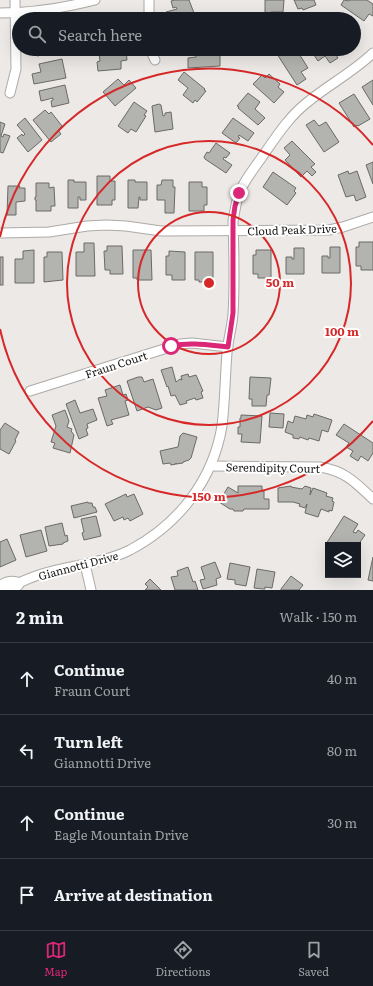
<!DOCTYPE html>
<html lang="en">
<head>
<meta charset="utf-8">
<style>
  :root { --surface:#171b24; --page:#242831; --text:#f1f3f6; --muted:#9ea1a6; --line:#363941; --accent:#db2777 }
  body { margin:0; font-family:Literata,serif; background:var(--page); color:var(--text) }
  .controls { position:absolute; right:12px; bottom:12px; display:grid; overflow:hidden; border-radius:0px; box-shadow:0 4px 16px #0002 }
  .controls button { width:36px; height:36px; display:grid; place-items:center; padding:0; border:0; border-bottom:1px solid var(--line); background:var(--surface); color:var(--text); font:20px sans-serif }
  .stop { position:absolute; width:12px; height:12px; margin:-9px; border:3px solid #db2777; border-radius:50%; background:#fff }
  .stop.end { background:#db2777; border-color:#fff; box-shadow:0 1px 4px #0008 }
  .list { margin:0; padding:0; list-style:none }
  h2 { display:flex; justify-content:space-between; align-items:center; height:52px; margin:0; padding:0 16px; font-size:17px }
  h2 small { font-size:13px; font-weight:400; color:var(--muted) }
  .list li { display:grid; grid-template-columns:26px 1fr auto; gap:12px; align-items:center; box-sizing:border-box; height:72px; padding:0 16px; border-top:1px solid var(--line) }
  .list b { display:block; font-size:15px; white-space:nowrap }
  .list p { margin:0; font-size:13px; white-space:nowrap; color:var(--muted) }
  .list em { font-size:13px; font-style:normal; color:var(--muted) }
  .icon { flex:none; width:22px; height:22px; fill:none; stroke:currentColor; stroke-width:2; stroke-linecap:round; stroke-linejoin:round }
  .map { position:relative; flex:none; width:373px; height:590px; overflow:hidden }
  .search { position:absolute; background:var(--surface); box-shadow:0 4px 16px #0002; left:12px; right:12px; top:12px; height:44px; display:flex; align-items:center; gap:10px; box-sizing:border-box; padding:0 14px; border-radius:22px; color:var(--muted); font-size:15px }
  .sheet { height:340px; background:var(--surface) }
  nav { display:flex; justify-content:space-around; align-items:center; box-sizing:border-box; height:56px; border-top:1px solid var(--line); background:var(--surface); font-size:11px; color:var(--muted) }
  nav a { display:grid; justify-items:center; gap:2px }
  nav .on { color:var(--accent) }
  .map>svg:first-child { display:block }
  .building { fill:#b3b3af; stroke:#6a6a66 }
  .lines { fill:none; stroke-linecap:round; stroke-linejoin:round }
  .minor-casing { stroke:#adaaa7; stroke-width:11 }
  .secondary-casing { stroke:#adaaa7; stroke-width:15 }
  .minor { stroke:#fff; stroke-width:9 }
  .secondary { stroke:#fff; stroke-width:13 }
  .route { stroke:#db2777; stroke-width:5 }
  .ring { fill:none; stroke:#d62828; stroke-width:2 }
  .labels { text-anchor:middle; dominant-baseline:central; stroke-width:4; stroke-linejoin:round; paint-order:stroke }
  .street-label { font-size:11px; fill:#161514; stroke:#fff }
  .centre { fill:#d62828; stroke:#fff; stroke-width:2 }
  .ring-label { font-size:12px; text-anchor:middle; font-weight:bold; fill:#d62828; stroke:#fff; stroke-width:4; stroke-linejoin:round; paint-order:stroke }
</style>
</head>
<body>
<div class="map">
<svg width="373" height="590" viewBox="0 0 373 590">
  <rect width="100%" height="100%" fill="#ece9e6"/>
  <!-- building -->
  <g class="building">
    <polygon points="175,0 189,0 194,13 178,19 168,19 166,12 177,9 176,7 173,8 171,1"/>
    <polygon points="265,0 284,0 283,12 271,12 271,13 265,13"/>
    <polygon points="294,0 314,0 316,5 303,10 302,8 298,9"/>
    <polygon points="344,0 349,1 350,0 367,0 373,4 373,16 369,14 364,21 341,5"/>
    <polygon points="36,49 64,49 64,51 37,56"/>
    <polygon points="196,49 220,49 220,66 188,68 188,58 196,57"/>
    <polygon points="284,49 296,49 308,68 301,72 306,79 297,85 277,54"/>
    <polygon points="310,49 332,49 338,58 330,63 325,56 318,61"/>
    <polygon points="126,50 127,60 121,61 121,69 98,71 97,62 100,61 99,53"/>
    <polygon points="62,59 66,78 34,84 32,74 41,72 39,64"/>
    <polygon points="184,72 205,89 204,90 206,91 197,102 195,100 193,103 183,95 188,88 178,80"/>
    <polygon points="269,74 280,84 278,87 284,92 274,103 253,84 262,75 265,78"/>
    <polygon points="118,79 124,85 129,80 136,88 115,106 103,92"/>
    <polygon points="373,80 373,105 362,87"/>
    <polygon points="65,85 69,103 52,107 51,101 53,100 53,98 41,101 39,91"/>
    <polygon points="248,93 260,102 255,109 265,118 258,125 238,108 239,107 237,106"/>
    <polygon points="354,94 370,119 358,126 357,125 354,127 339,103"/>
    <polygon points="134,102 147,111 144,115 146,116 136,132 131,129 128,133 118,126"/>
    <polygon points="159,104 161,105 163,116 165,115 165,113 171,112 173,129 155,132 152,106"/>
    <polygon points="45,110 49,114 51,112 62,126 58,130 61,134 51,142 33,120"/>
    <polygon points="25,118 42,140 28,152 17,138 22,134 23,136 25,134 17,125"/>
    <polygon points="233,118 254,133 248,141 239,135 238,137 240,138 236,143 222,133"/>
    <polygon points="314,120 319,126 326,122 339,142 324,152 306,125"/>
    <polygon points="0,122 5,124 1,136 3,137 4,134 10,136 3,153 0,152"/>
    <polygon points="292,141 315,164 311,167 316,172 312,176 307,171 301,177 285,160 290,155 284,148"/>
    <polygon points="216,143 230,153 226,158 224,157 223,159 232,165 226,173 205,159 204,157 207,152 209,153"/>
    <polygon points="373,162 373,184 366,165"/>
    <polygon points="348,171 349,174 357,171 366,197 356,201 354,195 346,197 338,175"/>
    <polygon points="273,172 296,188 294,191 296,193 287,205 263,187"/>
    <polygon points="97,176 110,176 110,181 115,181 115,200 112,200 112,205 97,205"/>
    <polygon points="68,180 74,180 74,182 86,182 86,200 80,200 80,197 78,197 78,208 68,208"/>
    <polygon points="128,180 135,180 135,182 147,182 147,200 140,200 140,197 139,197 138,208 128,208"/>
    <polygon points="162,180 173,180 173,187 175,187 174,213 165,213 165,200 157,200 157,185 161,185"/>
    <polygon points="189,182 202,182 202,187 207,187 207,205 204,205 204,211 189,211"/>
    <polygon points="36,183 49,183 49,188 54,187 55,206 51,206 51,211 36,211 36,200 35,200 35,197 36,197"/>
    <polygon points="8,186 20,186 19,188 25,188 25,201 16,202 16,215 7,215"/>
    <polygon points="359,242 373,242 373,270 361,270 361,266 356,266 356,247 359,247"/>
    <polygon points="84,243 94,243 95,276 76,276 76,252 84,252"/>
    <polygon points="107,246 122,246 123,274 110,274 110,270 105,270 104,251 107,251"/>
    <polygon points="330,247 340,247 340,273 322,273 322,256 328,256 328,258 330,258"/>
    <polygon points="294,248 304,248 304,274 286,274 286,257 292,257 292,259 294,259"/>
    <polygon points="34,250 34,283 15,283 15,259 23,259 23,251"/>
    <polygon points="133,250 151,250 152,280 137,280 137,278 133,278"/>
    <polygon points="256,250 271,250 271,278 258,278 258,274 253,274 253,255 256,255"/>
    <polygon points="169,251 185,252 185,280 172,280 172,275 166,275 166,256 169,256"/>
    <polygon points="47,252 62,252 63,280 44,282 44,257 47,257"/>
    <polygon points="195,252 213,252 213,282 199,282 199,280 195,280"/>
    <rect x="0" y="257" width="3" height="28"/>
    <polygon points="172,367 176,382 180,379 182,380 181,376 188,374 189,377 196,375 203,391 201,392 203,398 196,400 195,398 186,401 187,403 180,405 175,395 171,396 168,386 167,387 161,370"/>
    <polygon points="138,377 142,377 144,382 153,379 162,408 156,410 148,407 137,411 127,381"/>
    <polygon points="250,377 271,378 269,395 267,395 266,406 252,406 252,399 249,399"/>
    <polygon points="120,385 123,395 126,394 128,400 125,401 129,415 111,420 113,424 107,426 98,398 107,396 105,390"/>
    <polygon points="75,400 80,413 93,409 97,420 87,424 88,428 86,429 88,435 79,439 66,404"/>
    <polygon points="65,410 69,421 67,427 72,429 71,431 74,435 70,453 53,448 55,443 51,442 56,426 52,415"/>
    <polygon points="270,413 284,414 283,428 269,427"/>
    <polygon points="314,414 332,420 328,432 322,430 319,441 309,438 308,440 300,437 299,439 293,438 293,435 285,432 288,421 293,423 295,416 306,419 307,415 313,417"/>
    <polygon points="241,415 262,416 260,443 241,442 242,434 238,434 238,427 240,427 240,418 241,418"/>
    <polygon points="5,423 19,432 15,440 16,441 9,454 0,449 0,430"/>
    <polygon points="344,424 373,443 373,453 368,461 361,456 358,461 350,456 353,451 346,447 349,443 336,435"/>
    <polygon points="183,433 197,437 191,458 189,460 183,462 183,463 176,464 176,463 176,464 171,465 170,463 163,464 160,451 178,447 180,436"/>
    <polygon points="238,486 262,486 262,491 264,491 264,499 269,499 269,509 244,509 243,511 234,511 233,509 230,509 219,502 228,487 238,493"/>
    <polygon points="291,486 291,487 302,489 305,486 311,488 310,495 313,488 327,493 326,496 333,498 332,501 334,502 332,511 329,510 329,512 321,509 318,517 305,513 307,504 305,508 299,506 300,504 293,502 278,502 278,488"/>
    <polygon points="126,494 127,497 134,494 143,514 130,521 128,518 124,520 123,517 114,521 105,504"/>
    <polygon points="88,502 88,503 92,503 93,507 95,507 97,512 74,518 71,506"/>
    <polygon points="96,516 101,536 84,540 82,533 84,532 81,519"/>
    <polygon points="344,516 358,524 353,532 356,533 358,530 365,535 358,545 328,546 326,544"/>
    <polygon points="62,523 65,536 67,535 68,541 63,543 63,544 49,546 45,527"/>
    <polygon points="41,530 47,551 26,557 20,535"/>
    <polygon points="7,539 16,560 0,567 0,542"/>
    <polygon points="373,557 373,581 368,580"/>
    <polygon points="215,562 221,577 216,579 217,585 203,589 200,580 205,579 201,567"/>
    <polygon points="230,563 250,567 246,586 235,584 235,580 227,579"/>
    <polygon points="188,567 193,582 195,581 198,590 175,590 171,577 178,576 177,571"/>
    <polygon points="257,569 275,572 272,588 265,587 265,589 263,589 254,588"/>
    <polygon points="291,576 303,585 299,590 281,590 281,589"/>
    <polygon points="150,579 161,590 145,590 148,587 145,584"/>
  </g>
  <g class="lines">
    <defs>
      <g id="minor">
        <polyline points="149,0 149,19"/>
        <path d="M0,13c33,0 64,-5 95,-13"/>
        <polyline points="150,49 155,60"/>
        <polyline points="10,93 16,69 15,0"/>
        <polyline points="0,233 49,232 87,226 106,225 126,226 161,231 329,230 343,227 373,217"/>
        <polyline points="30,391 180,344 192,343 228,347"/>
        <path d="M211,466l109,1c25,4 35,15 53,32"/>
        <polyline points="85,564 91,590"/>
        <path d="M12,587c35,-22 82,-19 118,-37 49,-26 83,-70 92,-124 3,-24 3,-49 5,-73 1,-13 5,-26 6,-39 2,-31 1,-62 0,-93 2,-10 3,-19 6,-27 5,-14 15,-25 23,-37 14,-20 27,-41 47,-56 21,-17 44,-29 64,-48"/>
      </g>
      <path id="secondary" d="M0,588c6,-4 10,-6 17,-4"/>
    </defs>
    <!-- minor casing -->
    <use href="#minor" class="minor-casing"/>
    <!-- secondary casing -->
    <use href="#secondary" class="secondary-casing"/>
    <!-- minor -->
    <use href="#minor" class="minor"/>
    <!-- secondary -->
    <use href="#secondary" class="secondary"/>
  </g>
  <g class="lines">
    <!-- route -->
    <path class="route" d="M171,346c19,-4 37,-1 57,1l5,-34v-93l2,-14 4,-13"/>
  </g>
  <!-- distance rings -->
  <g class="ring">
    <circle cx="209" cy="283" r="71"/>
    <circle cx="209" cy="283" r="142"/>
    <path d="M373 421A214 214 0 0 1 0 329M0 237A214 214 0 0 1 373 145"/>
  </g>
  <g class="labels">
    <!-- street labels -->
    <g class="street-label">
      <text transform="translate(292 229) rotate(-2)">Cloud Peak Drive</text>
      <text transform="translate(116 364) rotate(-18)">Fraun Court</text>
      <text transform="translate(273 467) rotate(1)">Serendipity Court</text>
      <text transform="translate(78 565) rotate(-15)">Giannotti Drive</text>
    </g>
  </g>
  <circle cx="209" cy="283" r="6" class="centre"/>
  <g class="ring-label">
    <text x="280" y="287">50 m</text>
    <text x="342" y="336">100 m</text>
    <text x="209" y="501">150 m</text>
  </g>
</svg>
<div class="controls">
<button><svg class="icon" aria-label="layers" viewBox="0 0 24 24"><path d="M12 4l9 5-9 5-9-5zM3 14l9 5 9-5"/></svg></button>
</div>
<div class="stop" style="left:171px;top:346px"></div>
<div class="stop end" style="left:239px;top:193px"></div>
<div class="search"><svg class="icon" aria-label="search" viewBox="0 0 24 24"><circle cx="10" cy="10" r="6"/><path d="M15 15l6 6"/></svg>Search here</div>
</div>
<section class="sheet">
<h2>2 min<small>Walk · 150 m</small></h2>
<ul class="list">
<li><svg class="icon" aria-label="ahead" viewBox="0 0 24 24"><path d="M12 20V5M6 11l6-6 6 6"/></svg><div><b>Continue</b><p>Fraun Court</p></div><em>40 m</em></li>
<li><svg class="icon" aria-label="left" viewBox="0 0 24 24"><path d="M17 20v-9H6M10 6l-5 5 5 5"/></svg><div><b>Turn left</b><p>Giannotti Drive</p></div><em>80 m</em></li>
<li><svg class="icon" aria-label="ahead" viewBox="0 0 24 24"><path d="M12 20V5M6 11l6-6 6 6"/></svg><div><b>Continue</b><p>Eagle Mountain Drive</p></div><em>30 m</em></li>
<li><svg class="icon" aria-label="arrive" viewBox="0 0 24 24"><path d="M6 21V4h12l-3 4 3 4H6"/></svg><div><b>Arrive at destination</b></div></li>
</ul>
</section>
<nav>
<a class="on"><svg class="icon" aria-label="map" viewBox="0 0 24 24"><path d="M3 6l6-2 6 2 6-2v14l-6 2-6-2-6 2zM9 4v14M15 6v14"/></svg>Map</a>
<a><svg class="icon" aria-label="directions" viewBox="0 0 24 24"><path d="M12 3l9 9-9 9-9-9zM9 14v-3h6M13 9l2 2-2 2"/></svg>Directions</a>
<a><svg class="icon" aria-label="saved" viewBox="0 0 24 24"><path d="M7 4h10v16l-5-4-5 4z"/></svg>Saved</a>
</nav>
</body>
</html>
